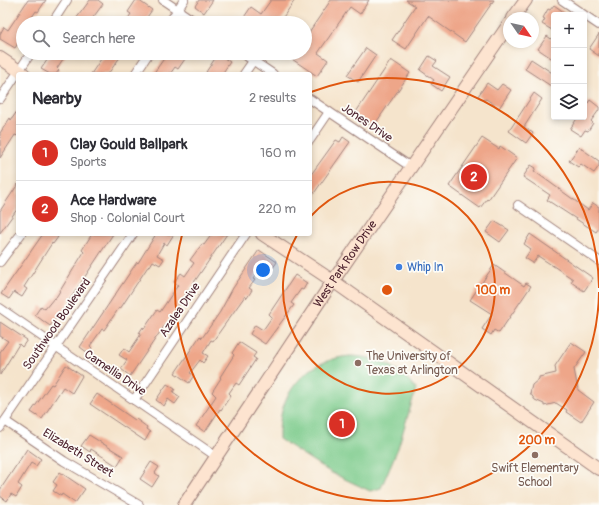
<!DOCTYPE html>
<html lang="en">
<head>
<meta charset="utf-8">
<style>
  :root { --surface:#fff; --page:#f2f2f3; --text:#2b2b33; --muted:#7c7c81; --line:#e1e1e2; --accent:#d93025 }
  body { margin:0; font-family:Pangolin,sans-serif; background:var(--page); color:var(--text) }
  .controls { position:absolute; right:12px; top:12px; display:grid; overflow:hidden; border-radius:4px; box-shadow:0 2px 6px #0003 }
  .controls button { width:36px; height:36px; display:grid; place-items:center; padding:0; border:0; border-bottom:1px solid var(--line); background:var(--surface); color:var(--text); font:20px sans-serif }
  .compass { position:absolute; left:503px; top:12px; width:36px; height:36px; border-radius:50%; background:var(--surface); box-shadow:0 2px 6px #0003; rotate:124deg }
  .you { position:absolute; left:263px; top:270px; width:14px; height:14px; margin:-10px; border:3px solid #fff; border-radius:50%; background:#1a73e8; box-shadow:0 0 0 6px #1a73e833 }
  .badge { display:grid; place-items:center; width:26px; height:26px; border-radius:50%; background:var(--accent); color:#fff; font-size:13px; font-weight:700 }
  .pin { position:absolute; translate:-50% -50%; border:2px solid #fff; box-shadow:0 1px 4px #0006 }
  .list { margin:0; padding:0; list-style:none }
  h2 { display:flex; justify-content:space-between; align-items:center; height:52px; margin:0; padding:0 16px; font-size:17px }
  h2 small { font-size:13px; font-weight:400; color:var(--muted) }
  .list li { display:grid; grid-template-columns:26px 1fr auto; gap:12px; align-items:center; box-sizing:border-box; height:56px; padding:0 16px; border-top:1px solid var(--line) }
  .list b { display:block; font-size:15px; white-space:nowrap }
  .list p { margin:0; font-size:13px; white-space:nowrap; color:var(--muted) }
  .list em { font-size:13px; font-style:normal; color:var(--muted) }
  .icon { flex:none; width:22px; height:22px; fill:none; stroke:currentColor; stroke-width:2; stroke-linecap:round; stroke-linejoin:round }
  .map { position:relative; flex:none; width:599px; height:505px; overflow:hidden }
  .search { position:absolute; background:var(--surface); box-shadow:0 2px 6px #0003; left:16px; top:16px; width:296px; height:44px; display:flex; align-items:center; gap:10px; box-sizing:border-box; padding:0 14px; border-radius:22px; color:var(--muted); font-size:15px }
  .panel { position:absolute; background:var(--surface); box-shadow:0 2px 6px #0003; left:16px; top:72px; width:296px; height:164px; border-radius:4px }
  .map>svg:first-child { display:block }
  .green { fill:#7aca8a; stroke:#62745a }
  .building { fill:#eea689 }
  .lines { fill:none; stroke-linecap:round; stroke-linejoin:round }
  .street-casing { stroke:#a0827c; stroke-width:10 }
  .secondary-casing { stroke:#a0827c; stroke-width:14 }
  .street { stroke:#fff; stroke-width:8 }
  .secondary { stroke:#fde4d0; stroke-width:12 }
  .ring { fill:none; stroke:#e0560e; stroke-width:2 }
  .shop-dot { fill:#3f7fe0; stroke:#fdfcf7; stroke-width:1.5 }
  .education-dot { fill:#8d6e63; stroke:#fdfcf7; stroke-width:1.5 }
  .labels { text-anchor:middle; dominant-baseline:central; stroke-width:3.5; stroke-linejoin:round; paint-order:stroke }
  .street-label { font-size:12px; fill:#4a1f2b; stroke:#fdfcf7 }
  .shop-label { font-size:12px; fill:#366cbe; stroke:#fdfcf7; text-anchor:start }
  .education-label { font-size:12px; fill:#785e54; stroke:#fdfcf7; text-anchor:start }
  .centre { fill:#e0560e; stroke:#fdfcf7; stroke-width:2 }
  .ring-label { font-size:12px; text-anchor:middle; font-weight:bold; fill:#e0560e; stroke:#fdfcf7; stroke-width:3.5; stroke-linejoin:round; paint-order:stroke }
</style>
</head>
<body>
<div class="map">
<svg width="599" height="505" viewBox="0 0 599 505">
  <rect width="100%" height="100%" fill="#fdfcf7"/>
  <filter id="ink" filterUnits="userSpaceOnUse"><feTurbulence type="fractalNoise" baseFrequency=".025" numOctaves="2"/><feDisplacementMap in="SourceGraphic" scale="8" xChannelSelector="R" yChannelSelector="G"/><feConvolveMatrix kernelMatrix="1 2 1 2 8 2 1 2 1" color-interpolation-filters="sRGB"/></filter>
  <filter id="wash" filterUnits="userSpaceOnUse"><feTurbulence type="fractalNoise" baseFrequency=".012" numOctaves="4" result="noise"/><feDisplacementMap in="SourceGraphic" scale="16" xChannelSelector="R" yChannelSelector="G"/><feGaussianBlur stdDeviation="0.9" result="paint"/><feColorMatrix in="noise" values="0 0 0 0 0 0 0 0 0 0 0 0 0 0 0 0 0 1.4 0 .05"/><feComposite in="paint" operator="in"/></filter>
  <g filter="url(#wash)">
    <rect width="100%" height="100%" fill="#f5e4cc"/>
    <!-- green -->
    <path class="green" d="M350,356c29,1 48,10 66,33l-18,59 -17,40 -11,3 -40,-19 -51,-33c-2,-45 26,-79 71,-83z"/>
    <g id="blocks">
      <!-- building -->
      <g class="building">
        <polygon points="28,0 46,0 38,12 36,11 28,23 23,23 23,36 15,48 0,39 0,34 4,27 8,30"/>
        <polygon points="90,0 98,0 103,4 89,23 73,23"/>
        <polygon points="136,0 138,0 152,10 143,23 125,23 131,14 128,12"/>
        <polygon points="199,0 213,0 204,13 195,6"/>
        <polygon points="271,0 295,0 279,23 240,23 251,7 261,14"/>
        <polygon points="331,0 369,0 360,14 350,7 318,53 328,60 317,76 283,53 305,53 305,38"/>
        <polygon points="406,0 494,0 465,42 428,16 406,49 392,40 415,6"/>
        <polygon points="554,5 568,15 554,15 554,27 552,30 542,24 545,19 543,18 548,9 550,10"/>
        <polygon points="599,34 599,56 589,49"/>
        <polygon points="547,36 554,41 554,60 538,49"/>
        <polygon points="366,48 376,55 358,82 347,75"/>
        <polygon points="52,53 67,53 57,68 59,70 56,74 50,74 41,69"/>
        <polygon points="105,53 123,53 108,74 91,74"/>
        <polygon points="168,53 175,53 185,59 178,69 175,67 170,74 153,74"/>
        <polygon points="218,54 230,62 222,74 210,74 206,72"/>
        <polygon points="429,56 437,61 433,66 450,77 441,91 431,84 434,80 420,70"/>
        <polygon points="531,59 554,74 554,88 525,69"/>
        <polygon points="391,60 410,73 373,127 354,115"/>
        <polygon points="487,83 497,90 502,84 511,90 499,108 486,99 484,100 478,96"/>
        <polygon points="534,93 542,99 524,127 533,133 526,143 509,131"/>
        <polygon points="590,100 599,107 599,110 591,121 593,123 588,131 585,130 581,136 570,129 578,117 584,117 584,109"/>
        <polygon points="18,110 18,136 15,135 0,158 0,133 10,118 11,120"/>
        <polygon points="343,137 350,142 310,199 310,176 336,140 340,142"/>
        <polygon points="482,138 499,149 500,146 517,158 488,200 487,199 480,208 449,186"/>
        <polygon points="579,147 599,161 599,166 594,173 581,164 578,167 569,161"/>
        <polygon points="531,165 536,168 534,171 588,210 593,203 599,207 599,228 596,232 547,200 550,195 523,177"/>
        <polygon points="18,184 18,208 0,233 0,211"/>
        <polygon points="494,221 509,230 500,242 486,232"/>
        <polygon points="43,234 53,234 58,237 53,244 52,243 24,287 27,289 22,297 14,292 9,299 1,294"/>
        <polygon points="92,234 113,234 65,307 50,326 35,315 41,306 45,309 54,298 55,299 84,252 82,250"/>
        <polygon points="156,234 174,234 167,245 164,243 157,255 164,259 160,265 153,261 150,266 149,265 120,309 119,308 104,330 102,329 90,346 92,348 88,353 80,347 137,262 138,263"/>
        <polygon points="212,234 227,234 130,376 121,369 127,360 119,355 124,348 129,352 141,334 139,333 143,327 144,329 157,310 160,312 178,285 174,282 181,273 185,276 194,263 190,260 202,244 204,245"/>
        <polygon points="530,234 593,278 584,291 571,282 573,279 538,256 533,263 525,258 531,249 524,244"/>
        <polygon points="259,250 277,262 272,269 263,264 253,279 255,280 249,288 252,290 247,298 245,296 213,341 211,340 203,353 208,356 203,363 200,360 190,373 194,375 189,383 175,373 200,336 202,338 220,312 233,288"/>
        <polygon points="494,265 524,286 526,283 531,286 499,333 494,330 491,335 482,329 492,314 470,300"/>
        <polygon points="295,275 307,283 303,290 301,289 291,303 294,305 265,344 250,334 255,325 263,330 272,317 269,314"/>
        <polygon points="0,322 27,340 22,347 19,344 0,375 0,352 8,341 0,336"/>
        <polygon points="239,342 256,353 253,357 256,359 239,385 236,383 229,393 231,395 221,410 220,409 205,432 196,426 216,396 212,392 221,378 220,377 234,355 232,353"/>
        <polygon points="571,342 586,352 574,369 578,390 594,402 581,422 566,412 567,410 556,403 544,406 544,404 535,400 530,393 532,385 539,379 539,377 556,373 555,366"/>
        <polygon points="66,365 82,376 72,393 63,387 42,419 31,412 51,384 53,385"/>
        <polygon points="167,384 175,389 173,392 180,397 175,404 168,399 164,406 156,400"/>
        <polygon points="97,394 135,420 136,419 147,427 146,429 150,432 145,441 90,404"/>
        <polygon points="89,435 123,456 117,466 91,449 90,452 81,446"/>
        <polygon points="27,449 41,459 36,466 31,463 18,484 22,487 16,497 11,494 7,501 0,496 0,490"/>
        <polygon points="151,462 159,467 155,473 159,476 152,487 140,479"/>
        <polygon points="60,472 85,489 75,503 62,494 61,496 53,491 57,485 53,482"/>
      </g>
    </g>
  </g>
  <g filter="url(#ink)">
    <use href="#blocks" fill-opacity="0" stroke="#a0827c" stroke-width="1"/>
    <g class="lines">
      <defs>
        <g id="street">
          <polyline points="163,0 197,23"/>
          <polyline points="562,0 599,25"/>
          <polyline points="52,23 67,0"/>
          <polyline points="169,23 184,0"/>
          <polyline points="242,53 273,74"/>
          <polyline points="135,74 149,53"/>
          <polyline points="244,74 253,61"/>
          <polyline points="0,99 31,53"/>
          <polyline points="310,99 411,167"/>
          <polyline points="310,140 329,112"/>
          <polyline points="518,205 599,261"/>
          <polyline points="0,262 21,234"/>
          <polyline points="0,308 217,457"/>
          <polyline points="134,400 246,234"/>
          <polyline points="5,421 64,461 139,505"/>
          <polyline points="0,428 133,234"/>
        </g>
        <g id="secondary">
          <polyline points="513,18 526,0"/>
          <polyline points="0,58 24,74"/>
          <polyline points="262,234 333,281 599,469"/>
          <path id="s1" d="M184,505l149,-224 176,-257"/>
        </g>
      </defs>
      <!-- street casing -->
      <use href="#street" class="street-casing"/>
      <!-- secondary casing -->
      <use href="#secondary" class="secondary-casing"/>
      <!-- street -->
      <use href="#street" class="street"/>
      <!-- secondary -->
      <use href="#secondary" class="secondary"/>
    </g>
  </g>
  <!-- distance rings -->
  <g class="ring">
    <path d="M310 217A106 106 0 1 1 297 235"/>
    <path d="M599 292A212 212 0 1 1 182 235M311 92A212 212 0 0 1 599 288"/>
  </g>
  <!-- markers -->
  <circle class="shop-dot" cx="399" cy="267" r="4"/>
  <g class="education-dot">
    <circle cx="358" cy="363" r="4"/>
    <circle cx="535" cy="455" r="4"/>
  </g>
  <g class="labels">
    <!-- street labels -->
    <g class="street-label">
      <text transform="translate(367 123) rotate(34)">Jones Drive</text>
      <text stroke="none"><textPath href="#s1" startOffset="290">West Park Row Drive</textPath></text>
      <text transform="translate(180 310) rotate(-56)">Azalea Drive</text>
      <text transform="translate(57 324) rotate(-55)">Southwood Boulevard</text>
      <text transform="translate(115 373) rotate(34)">Camellia Drive</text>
      <text transform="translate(78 453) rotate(32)">Elizabeth Street</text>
    </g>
    <!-- shop labels -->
    <g class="shop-label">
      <text x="407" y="267">Whip In</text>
    </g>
    <!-- education labels -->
    <g class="education-label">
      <text x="366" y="356">The University of<tspan x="366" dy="14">Texas at Arlington</tspan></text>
      <text x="535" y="468" text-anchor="middle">Swift Elementary<tspan x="535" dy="14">School</tspan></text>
    </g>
  </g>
  <circle cx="387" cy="290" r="6" class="centre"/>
  <g class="ring-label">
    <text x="493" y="294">100 m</text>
    <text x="537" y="444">200 m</text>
  </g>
</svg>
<div class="controls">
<button>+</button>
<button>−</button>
<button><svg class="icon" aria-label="layers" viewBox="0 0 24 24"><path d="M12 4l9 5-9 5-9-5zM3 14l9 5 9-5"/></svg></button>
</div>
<svg class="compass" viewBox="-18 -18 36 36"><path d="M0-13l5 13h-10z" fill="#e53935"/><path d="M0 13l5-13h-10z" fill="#7c7c81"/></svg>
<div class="you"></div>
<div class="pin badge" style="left:342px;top:424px">1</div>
<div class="pin badge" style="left:474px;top:177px">2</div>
<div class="search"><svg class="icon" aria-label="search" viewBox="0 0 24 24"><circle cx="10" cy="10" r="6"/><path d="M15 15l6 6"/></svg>Search here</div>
<section class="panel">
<h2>Nearby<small>2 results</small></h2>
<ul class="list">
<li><span class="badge">1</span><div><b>Clay Gould Ballpark</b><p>Sports</p></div><em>160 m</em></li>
<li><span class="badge">2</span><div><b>Ace Hardware</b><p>Shop · Colonial Court</p></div><em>220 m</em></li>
</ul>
</section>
</div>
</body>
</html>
